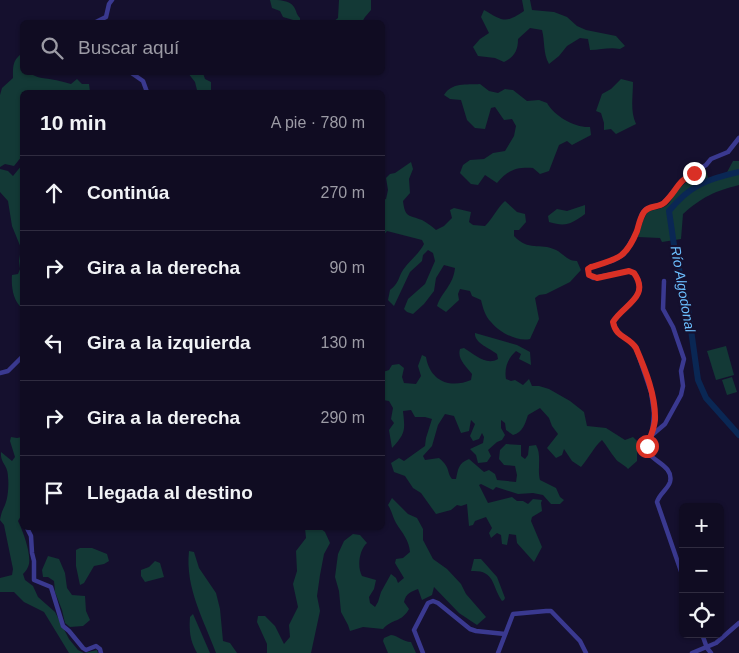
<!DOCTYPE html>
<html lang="es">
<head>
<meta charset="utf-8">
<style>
  :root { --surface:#100c22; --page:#19152a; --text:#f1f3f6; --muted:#9c9ba5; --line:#302c40 }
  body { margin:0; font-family:Helvetica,sans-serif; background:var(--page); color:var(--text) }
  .controls { position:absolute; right:15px; bottom:15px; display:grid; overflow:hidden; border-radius:8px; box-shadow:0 1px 4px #0004 }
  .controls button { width:45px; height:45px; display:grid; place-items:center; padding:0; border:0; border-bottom:1px solid var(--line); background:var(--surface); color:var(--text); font:25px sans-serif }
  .stop { position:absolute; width:15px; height:15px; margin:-11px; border:4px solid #d93025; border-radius:50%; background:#fff }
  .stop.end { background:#d93025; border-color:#fff; box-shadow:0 1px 5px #0008 }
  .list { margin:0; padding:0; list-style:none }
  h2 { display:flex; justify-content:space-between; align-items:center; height:65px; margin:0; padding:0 20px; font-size:21px }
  h2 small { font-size:16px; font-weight:400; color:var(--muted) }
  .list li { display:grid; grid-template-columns:32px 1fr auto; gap:15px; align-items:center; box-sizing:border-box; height:75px; padding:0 20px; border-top:1px solid var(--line) }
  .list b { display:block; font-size:19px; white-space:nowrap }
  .list em { font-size:16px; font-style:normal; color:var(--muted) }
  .icon { flex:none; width:28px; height:28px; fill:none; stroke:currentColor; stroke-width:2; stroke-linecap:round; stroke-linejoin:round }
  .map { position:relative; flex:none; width:739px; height:653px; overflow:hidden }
  .search { position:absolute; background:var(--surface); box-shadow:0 1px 4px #0004; left:20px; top:20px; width:365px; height:55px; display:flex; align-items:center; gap:12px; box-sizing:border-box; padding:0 18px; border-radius:8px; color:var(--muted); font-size:19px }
  .panel { position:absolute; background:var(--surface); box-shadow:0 1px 4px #0004; left:20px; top:90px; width:365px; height:440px; border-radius:8px }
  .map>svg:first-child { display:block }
  .green { fill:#133936 }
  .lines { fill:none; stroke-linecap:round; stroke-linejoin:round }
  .river { stroke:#0a2754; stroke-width:6 }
  .minor { stroke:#3a3990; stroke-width:4.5 }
  .route { stroke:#d93025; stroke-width:6 }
  .labels { text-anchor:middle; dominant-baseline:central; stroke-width:4.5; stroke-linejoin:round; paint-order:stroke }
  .water-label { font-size:14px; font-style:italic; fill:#6cbfff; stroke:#15102e }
</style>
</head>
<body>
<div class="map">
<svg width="739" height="653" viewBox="0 0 739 653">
  <rect width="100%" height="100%" fill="#15102e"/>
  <!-- green -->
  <g class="green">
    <path d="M270,0c9,0 20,0 24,7 3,5 2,7 6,11v4l-17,-5 -3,-6 -8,-3z"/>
    <polygon points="339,0 371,0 371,10 365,17 362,22 333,22 338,18"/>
    <path d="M522,0h8l2,10 22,2 13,5 10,9 9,4 30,6 9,10 -5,3c-11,-2 -19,1 -30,1l-2,-11 -8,-1 -13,8 -8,10 -10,8c-6,-10 -4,-23 -7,-34l-12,-2 -12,11c0,12 -4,18 -14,23l-9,-4 -17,-2 -5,-9 7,-8 9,-6 -8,-16 3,-7c19,11 21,14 40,1z"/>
    <path d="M21,54l1,3v15c8,0 13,5 20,6 10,1 19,3 29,6l6,-5 5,5h7l1,8h-68v64l-8,10 -9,-2 -5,3v-72l2,-7 11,-10c0,-10 -1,-17 8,-24z"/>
    <polygon points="188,73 203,73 205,79 211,82 211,90 208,92 197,90 195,82"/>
    <path d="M621,79l12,3c0,14 -3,29 3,42l-20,10 -5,-5 -7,1v-7l-3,-10 -5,-2 6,-17 9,-5z"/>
    <path d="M480,84l9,7 9,2 7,-4 8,1 14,11 12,-1 8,3c7,13 28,25 43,24l1,8 -19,10 -5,-4 -8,4 -10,26 -9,3 -7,-6c-17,-1 -25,2 -36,15l-12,-8 -7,10 -7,-1 -11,-11 3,-8 7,-5 14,-1 9,-6 12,-2 9,-15 2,-10 -4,-7 -8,1 -9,-13 -4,1 -6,21 -10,-1 -8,-8 -6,-20 -11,-1 -6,-4c8,-13 22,-10 36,-11z"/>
    <path d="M733,161h6v24c-24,6 -37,12 -56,29l-2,25 -19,3 -2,-4 -22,-1 5,-16 5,-10c28,-4 18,-10 34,-25 7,-7 16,-11 24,-16l3,12 15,-4z"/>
    <path d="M411,162l2,7 -4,10 1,14 -7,8c2,17 6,14 19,19 5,3 10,6 14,10l8,-4 8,-8 -2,-8 4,-2 17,4 -2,10 4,3 12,1c8,-8 12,-18 20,-25l12,11 8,2 1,8 -7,8h-5v6c15,16 25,6 42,14 8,4 11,11 21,11l4,9 -11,12 -24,12 -7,1 -4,3 4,21 -9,20c-13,3 -31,-7 -39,-17 -6,-6 -8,-14 -10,-22l-9,-4 -2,-5 -10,-2 -2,5 1,6 -13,12 -9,-6c5,-15 16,-20 18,-38l-11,-3 -8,13 -2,13 -10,13 -11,10 -6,-2 -3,-3 4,-10 17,-15 10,-23 -2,-8 -5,-3 -5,5 -1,6 -12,11 -16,34 -6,-6 2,-10c9,-7 8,-12 13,-20 7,-10 16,-16 21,-26l-2,-4 -35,-9 -4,5v-36l3,-1 2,-9 -2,-12 4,-4 5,-1z"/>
    <path d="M22,165v143c-9,-7 -11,-22 -10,-33l6,-1 2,-5 -1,-8 2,-13 -9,-22 -4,-25 -8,-9v-23l8,2 5,5z"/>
    <path d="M585,205v9c-14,10 -19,13 -36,8l-1,-6 9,-7 10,2z"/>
    <path d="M475,333l42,12 13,7 1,13 -12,-6 2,-5 -5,-3c-8,7 -12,17 -10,28l5,2 4,-1 8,5 6,-6 3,7h7l10,3 21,12 14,11 3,14 19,2 19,12 8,-3 4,4v20l-9,8c-4,-5 -10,-6 -13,-11 -5,-6 -8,-12 -13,-18 -9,8 -13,18 -21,27l-9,-6 -8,-12 -2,6 -6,3 -9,-10 11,-14 -6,-8 -3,-8 -9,-10 -12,7c-3,9 -5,17 -15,20l-7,-5 -1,-7 -4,-3v8l4,7 -3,5 -5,2 -9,8 3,6 -4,6 -9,1 -2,-8 -6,-6 13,-6 1,-6 -2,-4 -3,6 -6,2 -3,-5 5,-12 -4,-4 -2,11 -8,2 -7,-17 -9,-2 -7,11 -6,21 -9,10 2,4 14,-2c12,10 7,13 13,21h4c2,-9 2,-16 13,-20l15,13 5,-2 6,4 2,6 19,2 1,-7 -2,-9 -11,-1 -5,-6 1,-9 6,-6 15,1v11l4,3 3,-4 1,-9 7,-1c6,10 1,24 4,35l16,8 4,9 4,3 -4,4h-9l-8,-9 -10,-2 -15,1 -22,-7 -3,3 -12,-6 -2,1 9,18 24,-6 5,4h6l5,3 5,-5 9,1 -1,3 1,8 -10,6 -1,4 11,26 -8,15 -17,-19 -1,-8 -7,-1 -2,11 -5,-1 -1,-9 -4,-2 -6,5 -2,-5 3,-5 -6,-11 -11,4 -2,4 -4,1 -2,-22 -6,2 -4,-1 -6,5 -15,4 -15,-21 -8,-5 -8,-12 -11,-4 -3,-9 8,-5 5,3 21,-15 1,-8 6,-19 -7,-2h-10l-4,-7 -8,1c2,19 3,22 -11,37l-3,-18 5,-7 -3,-4 2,-11 -4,-7 -6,-1v-28l6,-2 3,-5 7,-1 5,4 -2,9 2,6 12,1 5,-8 -3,-10 4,-11 4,2c4,24 24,32 45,23l1,-6c-6,-8 -15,-15 -12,-25l4,-1c10,6 22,18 34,11l-1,-5c-7,-6 -23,-11 -22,-21z"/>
    <polygon points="726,346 734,375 716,380 707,351"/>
    <polygon points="732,377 737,392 727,395 722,380"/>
    <path d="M11,437l6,1 5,-1v77l-4,7c5,10 13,32 11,43 -1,4 -3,7 -6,10l2,6 8,6 5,11 17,15 14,27 9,11 6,3 13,-3 1,3h-29l-25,-41 -20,-10 -10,-10h-14v-14l12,-3 1,-6 -9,-44 -4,-5c1,-6 2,-9 5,-15 3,-7 4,-20 3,-28 0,-13 -8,-13 -7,-25l11,9 3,-4 -5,-16z"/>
    <path d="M392,498l16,16 9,4 6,11v11l10,19 14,10 14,15 5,10 20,23 -9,8 -18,-12 -25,-26 -2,8 -10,5 -4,-11c-7,3 -12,4 -14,13l5,7c-8,14 -16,9 -26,20l-20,-2 -13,4 -2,-6 -7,-13 -2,-21 -4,-14 3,-23 6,-13 9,-7 7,1 7,8c-8,7 -10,24 -5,33l14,4 -2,9 -5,8 1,6 5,4 3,-5 3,-10 10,-18 5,4 2,5 6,-5 -9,-15 1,-4 7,-1 7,-6c-1,-12 -7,-18 -14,-29 -3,-5 -4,-12 -8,-18z"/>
    <polygon points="305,528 320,528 325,532 330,543 324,554 320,575 317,596 320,611 311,653 267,653 267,644 257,622 258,616 265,616 275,626 284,644 290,637 289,625 298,607 293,584 297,571 296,551 306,538"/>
    <polygon points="80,548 92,548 107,554 109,561 104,564 94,566 84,583 80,585 76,566 76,550"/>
    <path d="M189,551l5,1 5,16 17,25 4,16 3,32 7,2 7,10h-21c-12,-33 -31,-65 -27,-102z"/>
    <polygon points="48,556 59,559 65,573 67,588 72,595 85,596 86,611 90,620 83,626 70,627 65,623 62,610 55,592 54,581 48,577 43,577 42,570"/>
    <path d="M474,559h7l16,18 8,21 -1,2 -2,1c-11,-17 -7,-31 -31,-30z"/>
    <polygon points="155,561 160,563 164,577 145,582 141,576 141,570 149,567"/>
    <path d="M193,614l17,39h-13c-7,-12 -8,-22 -7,-36z"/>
    <path d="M391,635c8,1 12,7 20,7l5,11h-28l-5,-12 1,-3z"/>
  </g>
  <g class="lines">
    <!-- river -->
    <path class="river" d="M739,172c-31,7 -49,13 -70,39l6,41 13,56 10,72 8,18 33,37"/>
    <!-- minor -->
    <g class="minor">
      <polyline points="96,22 106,17 109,4 112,0"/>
      <polyline points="130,72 143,81 147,92"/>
      <polyline points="0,373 8,371 22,357"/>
      <polyline points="652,435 665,424 681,395 683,386 681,371 684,359 673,327 663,309 664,281"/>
      <polyline points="27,528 31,536 32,553 34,561 34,580 51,587 63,626 69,631 83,648 86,650 96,646 100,649 101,653"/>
      <path d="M683,577l-26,-75c2,-8 11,-13 13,-20 4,-16 -17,-20 -23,-31l1,-9 4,-7 2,-22 -3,-21 -15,-44c-7,-11 -20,-12 -23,-26 7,-13 33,-24 25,-43 -2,-4 -4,-6 -9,-8l-36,7 -4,-3 -1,-6 3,-2 23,-7 10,-6 13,-23 5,-17 4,-5 17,-5 22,-26 21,-13 5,-6 17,-7 11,-14"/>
      <polyline points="702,634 707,648 711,653"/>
      <polyline points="423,653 414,630 428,603 433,601 438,603 470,629 476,631 505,634"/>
      <polyline points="498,653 513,614 546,611 551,611 580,641 586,653"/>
      <polyline points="692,653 716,643 739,623"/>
    </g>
  </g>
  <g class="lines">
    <!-- route -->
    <path class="route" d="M647,446c3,-9 7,-16 8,-26 1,-24 -10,-51 -19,-72 -8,-12 -20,-10 -23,-26 10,-17 38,-25 21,-49l-5,-2 -32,7 -8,-3 -1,-6 3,-2c27,-8 35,-9 46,-36 2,-7 3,-13 7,-19 5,-7 14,-4 20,-9 13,-12 13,-22 30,-30"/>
  </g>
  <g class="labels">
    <!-- water labels -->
    <g class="water-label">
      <text transform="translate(683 289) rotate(80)">Río Algodonal</text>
    </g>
  </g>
</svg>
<div class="controls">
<button>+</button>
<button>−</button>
<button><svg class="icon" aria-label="locate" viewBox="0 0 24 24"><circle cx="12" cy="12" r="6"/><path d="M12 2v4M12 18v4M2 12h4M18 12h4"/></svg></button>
</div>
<div class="stop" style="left:647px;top:446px"></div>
<div class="stop end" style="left:694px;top:173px"></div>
<div class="search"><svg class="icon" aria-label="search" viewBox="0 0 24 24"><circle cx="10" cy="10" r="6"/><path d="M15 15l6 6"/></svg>Buscar aquí</div>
<section class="panel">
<h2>10 min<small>A pie · 780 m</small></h2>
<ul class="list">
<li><svg class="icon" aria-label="ahead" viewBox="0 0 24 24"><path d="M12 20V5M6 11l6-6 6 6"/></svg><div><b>Continúa</b></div><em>270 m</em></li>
<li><svg class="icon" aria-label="right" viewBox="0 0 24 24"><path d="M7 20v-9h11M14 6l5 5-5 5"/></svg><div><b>Gira a la derecha</b></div><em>90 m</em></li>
<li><svg class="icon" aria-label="left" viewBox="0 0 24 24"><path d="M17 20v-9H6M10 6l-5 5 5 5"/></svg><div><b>Gira a la izquierda</b></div><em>130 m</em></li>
<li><svg class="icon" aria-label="right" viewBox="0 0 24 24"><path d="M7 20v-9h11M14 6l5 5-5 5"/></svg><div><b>Gira a la derecha</b></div><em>290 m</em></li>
<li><svg class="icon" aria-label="arrive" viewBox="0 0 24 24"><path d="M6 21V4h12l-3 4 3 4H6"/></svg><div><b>Llegada al destino</b></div></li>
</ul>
</section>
</div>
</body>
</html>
